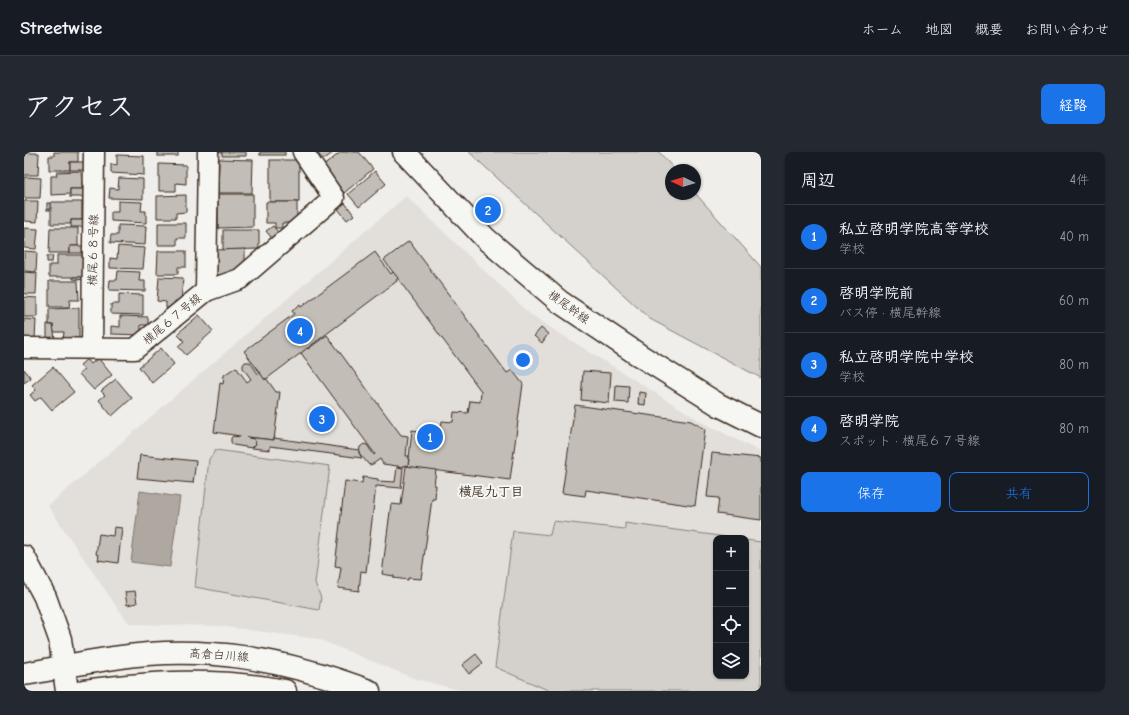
<!DOCTYPE html>
<html lang="ja">
<head>
<meta charset="utf-8">
<style>
  :root { --surface:#171b24; --page:#242831; --text:#f1f3f6; --muted:#9ea1a6; --line:#363941; --accent:#1a73e8 }
  body { margin:0; font-family:"Comic Neue","Klee One",sans-serif; background:var(--page); color:var(--text) }
  .controls { position:absolute; right:12px; bottom:12px; display:grid; overflow:hidden; border-radius:8px; box-shadow:0 1px 3px #0004 }
  .controls button { width:36px; height:36px; display:grid; place-items:center; padding:0; border:0; border-bottom:1px solid var(--line); background:var(--surface); color:var(--text); font:20px sans-serif }
  .compass { position:absolute; left:641px; top:12px; width:36px; height:36px; border-radius:50%; background:var(--surface); box-shadow:0 1px 3px #0004; rotate:274deg }
  .you { position:absolute; left:499px; top:208px; width:14px; height:14px; margin:-10px; border:3px solid #fff; border-radius:50%; background:#1a73e8; box-shadow:0 0 0 6px #1a73e833 }
  .badge { display:grid; place-items:center; width:26px; height:26px; border-radius:50%; background:var(--accent); color:#fff; font-size:13px; font-weight:700 }
  .pin { position:absolute; translate:-50% -50%; border:2px solid #fff; box-shadow:0 1px 4px #0006 }
  .list { margin:0; padding:0; list-style:none }
  h2 { display:flex; justify-content:space-between; align-items:center; height:52px; margin:0; padding:0 16px; font-size:17px }
  h2 small { font-size:13px; font-weight:400; color:var(--muted) }
  .list li { display:grid; grid-template-columns:26px 1fr auto; gap:12px; align-items:center; box-sizing:border-box; height:64px; padding:0 16px; border-top:1px solid var(--line) }
  .list b { display:block; font-size:15px; white-space:nowrap }
  .list p { margin:0; font-size:13px; white-space:nowrap; color:var(--muted) }
  .list em { font-size:13px; font-style:normal; color:var(--muted) }
  .actions { display:flex; gap:8px; padding:12px 16px }
  .actions a { flex:1; padding:9px 0; border:1px solid var(--accent); border-radius:8px; text-align:center; font-size:14px; color:var(--accent) }
  .actions .main { background:var(--accent); color:#fff }
  .icon { flex:none; width:22px; height:22px; fill:none; stroke:currentColor; stroke-width:2; stroke-linecap:round; stroke-linejoin:round }
  .map { position:relative; flex:none; width:737px; height:539px; overflow:hidden; border-radius:8px }
  header { display:flex; align-items:center; gap:24px; box-sizing:border-box; height:56px; padding:0 20px; background:var(--surface); border-bottom:1px solid var(--line) }
  header strong { font-size:19px }
  nav { display:flex; gap:22px; margin-inline-start:auto; font-size:14px }
  .intro { display:flex; align-items:center; justify-content:space-between; box-sizing:border-box; height:96px; padding:0 24px }
  h1 { margin:0; font-size:28px }
  .button { padding:10px 18px; border-radius:8px; background:var(--accent); color:#fff; font-size:14px; font-weight:700 }
  main { display:flex; gap:24px; padding:0 24px }
  aside { flex:1; background:var(--surface); border-radius:8px; box-shadow:0 1px 3px #0004 }
  .map>svg:first-child { display:block }
  .built { fill:#e2dfdb; fill-rule:evenodd }
  .green { fill:#d4d1cc; stroke:#887e75 }
  .water { fill:#afa8a1; stroke:#81766d }
  .building { fill:#c2bdb7; stroke:#3b2a1e }
  .lines { fill:none; stroke-linecap:round; stroke-linejoin:round }
  .street-casing { stroke:#3b2a1e; stroke-width:23 }
  .secondary-casing { stroke:#3b2a1e; stroke-width:25 }
  .street { stroke:#f6f6f2; stroke-width:20 }
  .secondary { stroke:#f6f6f2; stroke-width:22 }
  .labels { text-anchor:middle; dominant-baseline:central; stroke-width:4; stroke-linejoin:round; paint-order:stroke }
  .street-label { font-size:12px; fill:#3b2a1e; stroke:#f6f6f2 }
  .neighbourhood-label { font-size:13px; font-weight:bold; fill:#3b2a1e; stroke:#f6f6f2 }
</style>
</head>
<body>
<header>
<strong>Streetwise</strong>
<nav><a>ホーム</a><a>地図</a><a>概要</a><a>お問い合わせ</a></nav>
</header>
<div class="intro"><h1>アクセス</h1><a class="button">経路</a></div>
<main>
<div class="map">
<svg width="737" height="539" viewBox="0 0 737 539">
  <rect width="100%" height="100%" fill="#efeeea"/>
  <filter id="ink" filterUnits="userSpaceOnUse"><feTurbulence type="fractalNoise" baseFrequency=".025" numOctaves="2"/><feDisplacementMap in="SourceGraphic" scale="8" xChannelSelector="R" yChannelSelector="G"/><feConvolveMatrix kernelMatrix="1 2 1 2 8 2 1 2 1" color-interpolation-filters="sRGB"/></filter>
  <g filter="url(#ink)">
    <!-- built -->
    <path class="built" d="M382,44l126,120 170,106 59,30v239h-299l-49,-13 -95,-39 -100,-13 -88,-2 -12,-15 -70,-103zM692,386h30v138h-30z"/>
    <!-- green -->
    <g class="green">
      <polygon points="445,0 635,0 651,18 647,18 647,42 671,42 671,41 737,115 737,226 626,167"/>
      <polygon points="192,298 306,314 291,431 297,446 295,458 171,435 185,307"/>
      <polygon points="529,369 601,377 601,371 710,386 692,386 692,524 722,524 722,388 737,390 737,539 526,539 471,515 489,379 526,383"/>
    </g>
    <!-- water -->
    <polygon class="water" points="116,339 156,345 146,415 107,410"/>
    <!-- building -->
    <g class="building">
      <polygon points="30,0 54,0 54,10 46,10 46,18 25,18 25,4 30,4"/>
      <rect x="134" y="0" width="20" height="4"/>
      <polygon points="192,0 222,0 222,4 198,4 198,0"/>
      <rect x="236" y="0" width="25" height="3"/>
      <polygon points="293,0 310,0 299,8"/>
      <polygon points="317,0 335,0 349,17 320,41 298,15"/>
      <polygon points="0,1 15,1 14,23 0,23"/>
      <polygon points="93,3 120,4 120,23 87,21 87,12 93,13"/>
      <polygon points="195,7 229,8 228,41 194,41"/>
      <rect x="246" y="8" width="29" height="42"/>
      <rect x="46" y="10" width="14" height="8"/>
      <polygon points="135,12 162,13 162,32 152,31 152,39 135,39"/>
      <polygon points="57,19 58,37 46,37 46,42 27,43 27,24 33,24 32,20"/>
      <polygon points="351,19 362,32 335,55 324,42"/>
      <polygon points="0,25 17,26 16,46 0,46"/>
      <polygon points="95,26 119,27 119,47 85,46 86,36 94,37"/>
      <rect x="46" y="37" width="14" height="8"/>
      <polygon points="194,42 229,42 229,75 194,76"/>
      <polygon points="162,43 162,60 152,61 152,66 133,66 133,44"/>
      <polygon points="0,49 14,49 13,70 0,69"/>
      <polygon points="94,49 118,50 117,59 122,59 122,71 87,69 87,60 94,60"/>
      <polygon points="27,50 58,50 58,68 47,68 47,72 27,72"/>
      <polygon points="242,50 273,50 273,71 258,71 258,76 251,76 251,71 242,71"/>
      <rect x="23" y="51" width="3" height="7"/>
      <polygon points="321,51 330,63 323,68 314,57"/>
      <rect x="47" y="68" width="12" height="7"/>
      <polygon points="134,71 162,71 162,86 153,86 153,93 134,93"/>
      <polygon points="94,73 122,74 121,93 86,91 87,83 94,83"/>
      <polygon points="249,74 258,85 251,90 242,79"/>
      <polygon points="0,76 14,77 12,97 0,96"/>
      <polygon points="26,76 54,76 54,94 46,94 46,101 25,101"/>
      <polygon points="199,78 235,78 235,97 199,98"/>
      <polygon points="385,89 483,221 488,218 499,232 486,328 384,315 388,278 416,282 418,269 429,270 430,260 444,261 446,249 456,250 457,239 360,108"/>
      <rect x="46" y="94" width="14" height="7"/>
      <polygon points="94,94 121,96 119,117 86,116 86,106 93,107"/>
      <polygon points="221,97 221,113 210,123 192,123 192,98"/>
      <polygon points="0,99 13,100 12,120 0,119"/>
      <polygon points="134,99 162,99 162,115 154,115 154,122 133,122"/>
      <polygon points="351,100 367,122 369,120 374,126 372,128 373,129 241,228 220,199 270,162 268,159 276,153 277,155"/>
      <polygon points="33,103 59,103 59,125 25,125 25,113 33,113"/>
      <polygon points="23,104 29,104 28,110 23,110"/>
      <polygon points="94,119 116,120 115,129 121,129 121,139 85,138 86,128 93,128"/>
      <polygon points="0,120 13,121 12,142 0,142"/>
      <polygon points="59,121 63,121 63,128 49,127 49,125 59,125"/>
      <polygon points="135,125 159,126 157,150 151,149 151,156 142,156 142,150 133,149"/>
      <polygon points="25,129 54,129 55,148 46,148 45,155 25,155"/>
      <polygon points="95,142 119,143 119,163 87,162 87,152 95,152"/>
      <polygon points="0,145 13,146 13,165 0,165"/>
      <polygon points="55,156 55,188 39,188 40,180 29,180 29,173 25,173 25,157"/>
      <polygon points="175,163 189,179 162,203 154,194 160,189 153,182"/>
      <polygon points="96,164 124,165 124,173 117,173 117,183 87,182 87,174 96,175"/>
      <polygon points="0,167 12,168 11,187 0,186"/>
      <polygon points="23,172 25,172 25,173 29,173 31,187 23,187"/>
      <polygon points="517,176 524,182 518,191 510,184"/>
      <polygon points="303,183 377,283 384,284 382,304 385,304 384,314 380,313 380,315 359,312 356,307 349,312 345,313 335,301 336,295 340,292 343,293 350,303 351,302 277,201 283,196 284,197"/>
      <polygon points="137,196 150,212 128,231 115,215"/>
      <polygon points="74,206 88,223 70,238 55,222 60,218 56,213 63,207 67,212"/>
      <polygon points="221,210 226,210 234,222 236,221 241,228 242,226 252,240 256,240 250,288 222,285 230,287 231,289 232,292 228,296 209,293 207,290 207,286 209,284 216,285 216,284 190,280 196,231 199,232 200,223 212,215 223,230 227,227 219,216 219,213"/>
      <polygon points="29,215 50,240 28,258 17,245 11,249 6,243 12,238 8,233"/>
      <polygon points="0,217 7,226 0,231"/>
      <polygon points="559,219 587,221 585,251 557,248"/>
      <polygon points="92,227 108,246 88,264 75,248 81,243 77,239"/>
      <polygon points="592,233 605,234 604,251 591,250"/>
      <polygon points="615,240 622,241 621,253 614,252"/>
      <polygon points="551,253 667,269 681,277 671,354 562,338 561,344 538,341"/>
      <polygon points="222,285 250,288 250,286 335,298 335,301 338,306 246,294 246,298 228,296 232,292 231,289 230,287"/>
      <polygon points="688,301 737,306 737,368 693,362 695,346 683,345"/>
      <polygon points="116,303 172,309 169,331 113,326"/>
      <polygon points="382,314 412,318 410,333 412,333 411,347 408,347 397,427 384,426 384,428 370,426 370,424 358,422 367,352 377,353"/>
      <polygon points="373,315 379,316 377,336 352,334 342,420 337,419 335,439 314,436 317,415 311,414 321,329 338,331 339,325 354,327 354,329 371,330"/>
      <polygon points="90,375 98,376 94,411 74,408 75,403 72,402 75,382 89,384"/>
      <polygon points="111,439 113,451 103,453 101,440"/>
      <polygon points="452,502 459,511 445,522 438,513"/>
    </g>
    <g class="lines">
      <defs>
        <g id="street">
          <polyline points="182,139 216,127 310,46 279,0"/>
          <polyline points="0,196 111,197 182,139 184,0"/>
          <polyline points="68,196 70,0"/>
        </g>
        <g id="secondary">
          <polyline points="380,0 462,87 536,150 615,203 695,253 737,274"/>
          <polyline points="0,405 21,445 36,487 43,539"/>
          <path d="M0,522c30,-5 60,-12 90,-16 91,-14 170,1 255,33"/>
          <path d="M60,539c68,-9 133,-13 201,0"/>
        </g>
      </defs>
      <!-- street casing -->
      <use href="#street" class="street-casing"/>
      <!-- secondary casing -->
      <use href="#secondary" class="secondary-casing"/>
      <!-- street -->
      <use href="#street" class="street"/>
      <!-- secondary -->
      <use href="#secondary" class="secondary"/>
    </g>
  </g>
  <g class="labels">
    <!-- street labels -->
    <g class="street-label">
      <text transform="translate(69 98) rotate(-89)">横尾６８号線</text>
      <text transform="translate(545 155) rotate(36)">横尾幹線</text>
      <text transform="translate(148 167) rotate(-40)">横尾６７号線</text>
      <text transform="translate(195 503) rotate(4)">高倉白川線</text>
    </g>
    <!-- neighbourhood labels -->
    <g class="neighbourhood-label">
      <text x="467" y="339">横尾九丁目</text>
    </g>
  </g>
</svg>
<div class="controls">
<button>+</button>
<button>−</button>
<button><svg class="icon" aria-label="locate" viewBox="0 0 24 24"><circle cx="12" cy="12" r="6"/><path d="M12 2v4M12 18v4M2 12h4M18 12h4"/></svg></button>
<button><svg class="icon" aria-label="layers" viewBox="0 0 24 24"><path d="M12 4l9 5-9 5-9-5zM3 14l9 5 9-5"/></svg></button>
</div>
<svg class="compass" viewBox="-18 -18 36 36"><path d="M0-13l5 13h-10z" fill="#e53935"/><path d="M0 13l5-13h-10z" fill="#9ea1a6"/></svg>
<div class="you"></div>
<div class="pin badge" style="left:406px;top:285px">1</div>
<div class="pin badge" style="left:464px;top:58px">2</div>
<div class="pin badge" style="left:298px;top:267px">3</div>
<div class="pin badge" style="left:276px;top:179px">4</div>
</div>
<aside>
<h2>周辺<small>4件</small></h2>
<ul class="list">
<li><span class="badge">1</span><div><b>私立啓明学院高等学校</b><p>学校</p></div><em>40 m</em></li>
<li><span class="badge">2</span><div><b>啓明学院前</b><p>バス停 · 横尾幹線</p></div><em>60 m</em></li>
<li><span class="badge">3</span><div><b>私立啓明学院中学校</b><p>学校</p></div><em>80 m</em></li>
<li><span class="badge">4</span><div><b>啓明学院</b><p>スポット · 横尾６７号線</p></div><em>80 m</em></li>
</ul>
<div class="actions"><a class="main">保存</a><a>共有</a></div>
</aside>
</main>
</body>
</html>
